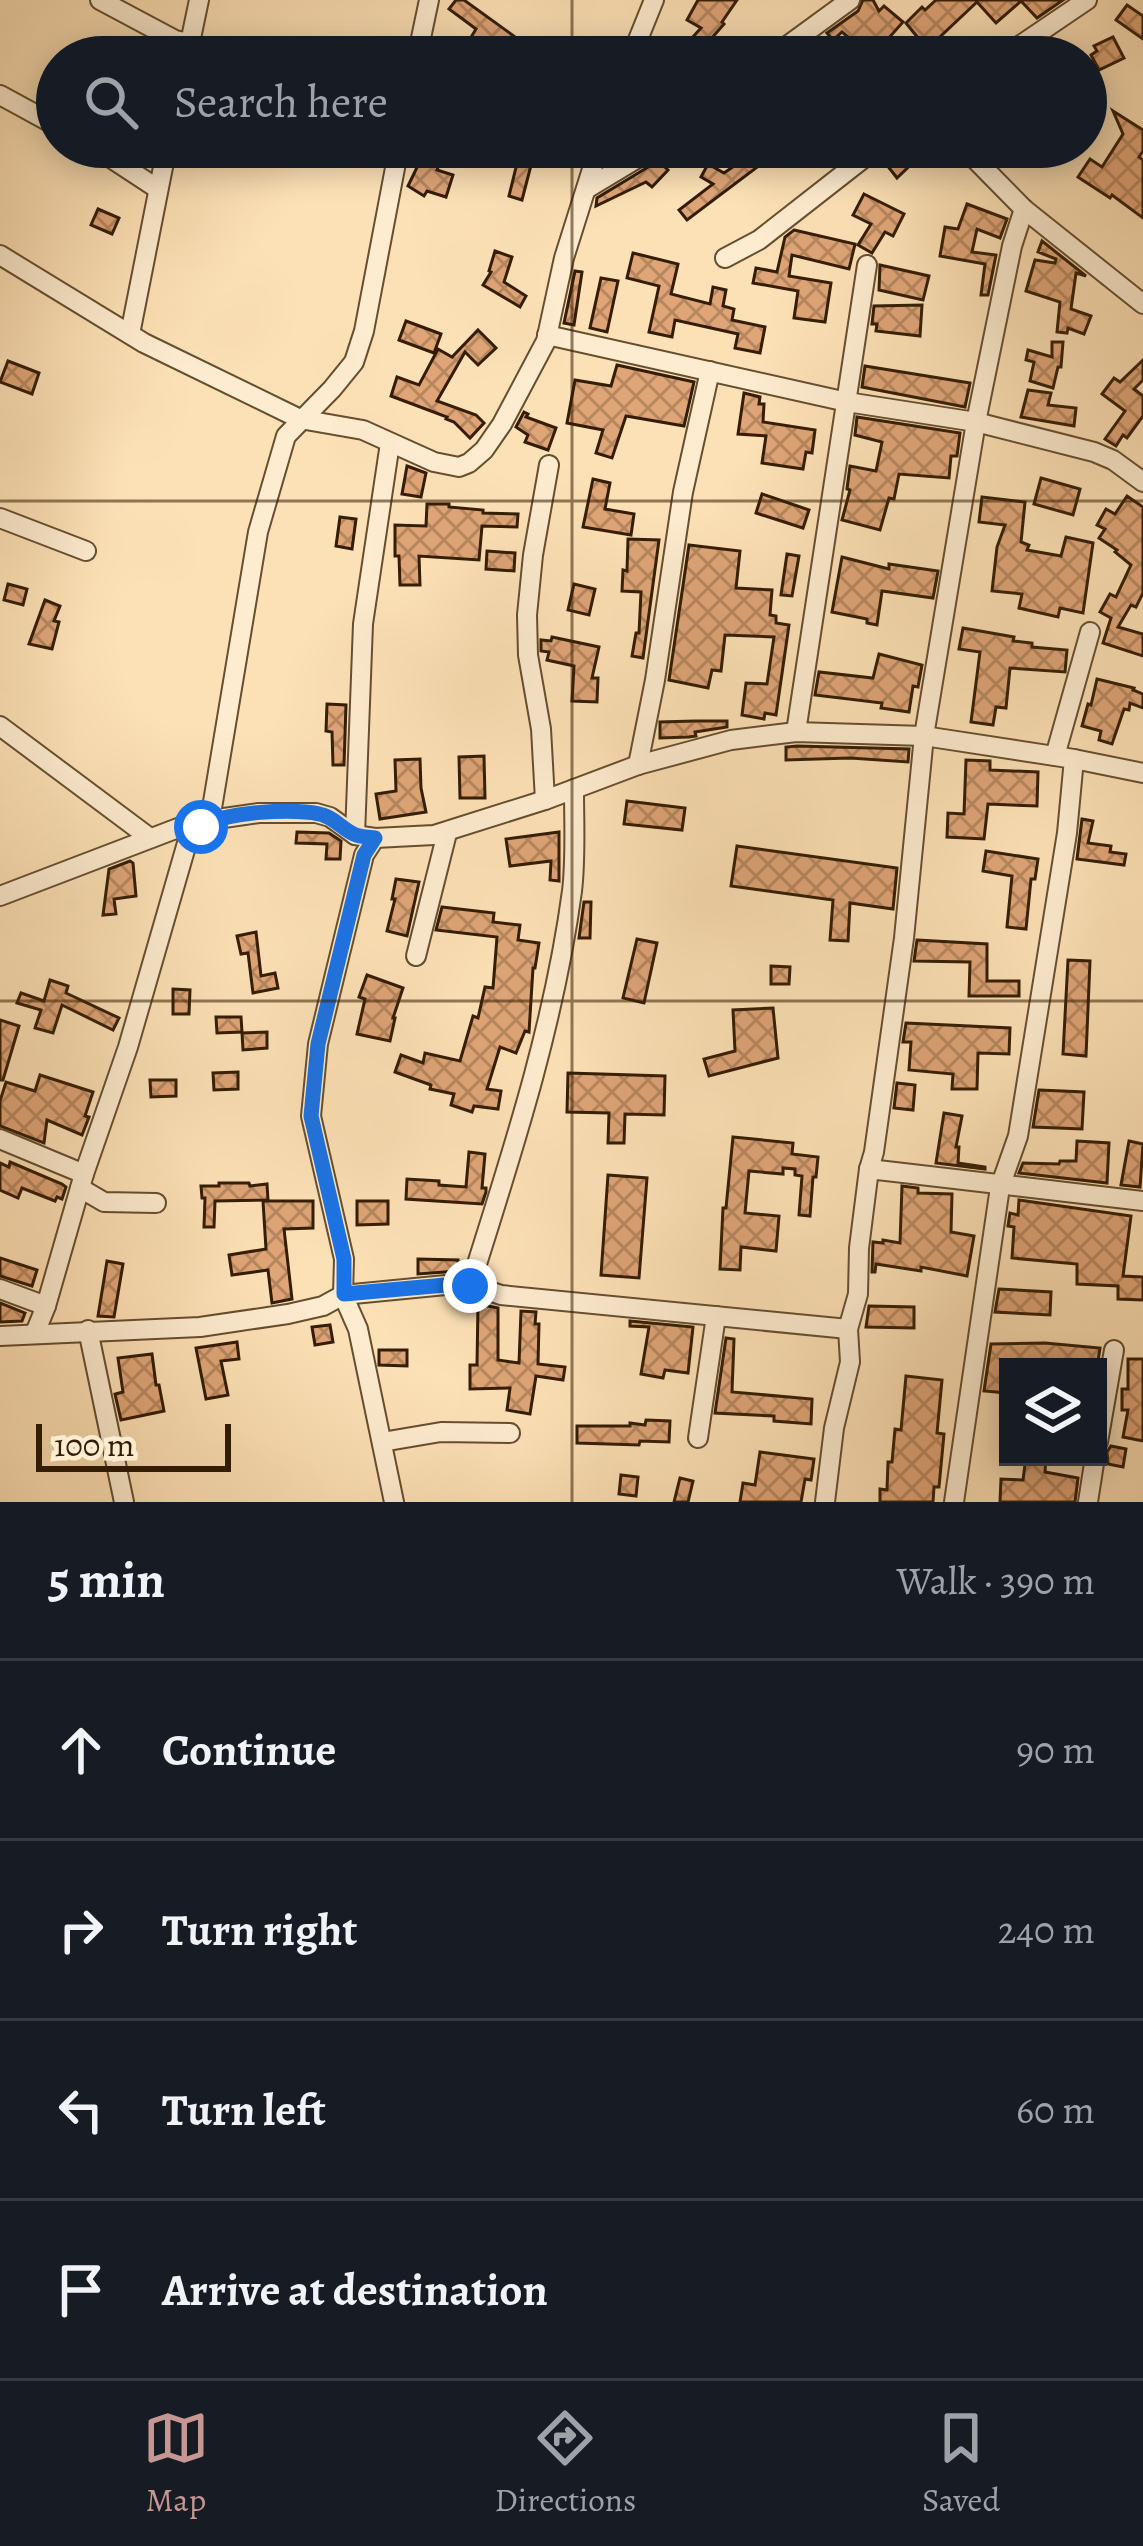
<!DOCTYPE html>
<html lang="en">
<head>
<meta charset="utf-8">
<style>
  :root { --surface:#171b24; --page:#242831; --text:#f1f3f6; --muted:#9ea1a6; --line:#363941; --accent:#c59692 }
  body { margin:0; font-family:Alegreya,serif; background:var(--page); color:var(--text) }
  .controls { position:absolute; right:36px; bottom:36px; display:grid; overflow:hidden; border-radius:0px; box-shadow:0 6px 30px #0003 }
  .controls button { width:108px; height:108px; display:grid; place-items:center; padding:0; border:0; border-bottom:3px solid var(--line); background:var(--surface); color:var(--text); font:60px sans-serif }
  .scale { position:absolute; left:36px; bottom:30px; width:195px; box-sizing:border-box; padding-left:12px; border:6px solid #341d02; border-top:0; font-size:33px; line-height:42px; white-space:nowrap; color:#341d02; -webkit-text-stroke:9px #feecd0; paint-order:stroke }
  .stop { position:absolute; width:36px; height:36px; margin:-27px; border:9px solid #1a73e8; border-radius:50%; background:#fff }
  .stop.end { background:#1a73e8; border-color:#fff; box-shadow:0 3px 12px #0008 }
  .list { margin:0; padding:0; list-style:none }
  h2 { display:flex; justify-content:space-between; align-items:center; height:156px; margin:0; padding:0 48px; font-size:51px }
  h2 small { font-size:39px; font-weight:400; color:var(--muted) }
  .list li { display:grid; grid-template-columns:78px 1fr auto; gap:36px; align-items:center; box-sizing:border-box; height:180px; padding:0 48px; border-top:3px solid var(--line) }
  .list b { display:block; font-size:45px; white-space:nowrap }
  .list em { font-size:39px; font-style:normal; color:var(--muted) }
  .icon { flex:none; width:66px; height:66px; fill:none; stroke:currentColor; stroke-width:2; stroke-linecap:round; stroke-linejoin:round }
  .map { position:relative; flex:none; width:1143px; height:1502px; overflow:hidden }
  .search { position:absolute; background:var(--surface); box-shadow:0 6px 30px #0003; left:36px; right:36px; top:36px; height:132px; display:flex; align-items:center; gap:30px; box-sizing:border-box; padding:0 42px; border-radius:66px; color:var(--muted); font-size:45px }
  .sheet { height:876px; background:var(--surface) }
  nav { display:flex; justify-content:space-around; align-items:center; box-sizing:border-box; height:168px; border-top:3px solid var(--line); background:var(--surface); font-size:33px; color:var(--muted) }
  nav a { display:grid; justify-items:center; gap:6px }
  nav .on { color:var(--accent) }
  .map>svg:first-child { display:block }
  .building { fill:url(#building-cross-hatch); stroke:#341d02; stroke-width:3 }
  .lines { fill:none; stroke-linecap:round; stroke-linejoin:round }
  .minor-casing { stroke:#664e2f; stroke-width:22 }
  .minor { stroke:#feecd0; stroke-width:18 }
  .route { stroke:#1a73e8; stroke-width:15 }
  .grid { fill:none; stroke:#341d02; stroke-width:3; stroke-opacity:0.55 }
</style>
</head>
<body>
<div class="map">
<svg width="1143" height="1502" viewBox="0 0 1143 1502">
  <defs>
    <pattern id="building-cross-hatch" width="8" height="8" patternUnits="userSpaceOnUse" patternTransform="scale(3)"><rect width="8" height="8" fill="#dfa577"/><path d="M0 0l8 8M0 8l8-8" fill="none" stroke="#b6865f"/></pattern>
  </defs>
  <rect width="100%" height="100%" fill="#fde1b6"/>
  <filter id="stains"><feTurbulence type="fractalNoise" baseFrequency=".00167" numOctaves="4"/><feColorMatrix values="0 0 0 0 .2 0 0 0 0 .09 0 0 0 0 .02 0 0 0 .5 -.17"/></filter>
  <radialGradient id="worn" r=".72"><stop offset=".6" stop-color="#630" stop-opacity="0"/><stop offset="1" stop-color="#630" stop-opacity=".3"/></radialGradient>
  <!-- building -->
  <g class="building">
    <polygon points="456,0 464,0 529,47 522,57 510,57 493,44 488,57 473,57 478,44 470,39 476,29 449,9"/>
    <polygon points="698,0 737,0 722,22 724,24 703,48 692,38 701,28 687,20"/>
    <polygon points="863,0 873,0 879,11 884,6 903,22 872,57 842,32 833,40 827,33 858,11"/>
    <polygon points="936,0 1063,0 1037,18 1021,1 996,23 977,2 927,49 906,23 922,7 925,10"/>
    <polygon points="1127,5 1143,16 1143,39 1116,20"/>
    <polygon points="1113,37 1124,58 1099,70 1091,55 1097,51 1094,46"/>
    <polygon points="1113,111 1143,130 1143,151 1139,157 1143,160 1143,218 1112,195 1110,198 1078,177 1090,159 1102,167 1123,134"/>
    <polygon points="521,147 535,150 522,200 509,196"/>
    <polygon points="762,147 806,147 794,161 781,149 687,220 679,210 713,184 701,177 708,164 724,173"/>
    <polygon points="891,147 929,147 897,178 883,160 890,153"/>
    <polygon points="421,159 439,164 437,170 453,175 446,197 427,191 424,196 408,186"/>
    <polygon points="658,161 668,170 652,187 646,182 596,206 597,198"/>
    <polygon points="864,194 904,214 893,236 885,232 872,253 858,245 871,224 853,215"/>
    <polygon points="967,204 1007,219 1000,238 977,229 972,252 996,255 988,295 981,295 985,264 940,256 945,227 958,229"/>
    <polygon points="98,209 119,218 112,234 91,225"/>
    <polygon points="794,230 855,244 849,269 792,255 789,276 831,283 825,322 794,318 798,291 753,283 756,268 777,272 785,237"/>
    <polygon points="1042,241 1086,276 1076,273 1071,309 1091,316 1084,334 1068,328 1067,333 1057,332 1060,302 1026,291 1035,260 1055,263 1056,259 1038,252"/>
    <polygon points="495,251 512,257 504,282 526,296 520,307 483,285 491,272 489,271"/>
    <polygon points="633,253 678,264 671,294 710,304 713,287 726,290 723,306 734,309 732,320 765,327 760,353 735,348 738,334 675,320 672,337 649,332 659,286 627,278"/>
    <polygon points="880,265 929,276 923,300 879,290"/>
    <polygon points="575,271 582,272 574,325 564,323"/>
    <polygon points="601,278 618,281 607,332 590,328"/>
    <polygon points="922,305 920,336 876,331 877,324 872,324 874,306"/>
    <polygon points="406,321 441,334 434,353 399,340"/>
    <polygon points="478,330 496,348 478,365 465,352 437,401 476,415 484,423 470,438 454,422 446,419 447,417 391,396 397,377 419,385 438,349 452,357"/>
    <polygon points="1052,342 1063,342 1061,367 1058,367 1053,388 1030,381 1034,362 1026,360 1028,350 1052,357"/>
    <polygon points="1143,360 1143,380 1134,389 1143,396 1143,416 1127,438 1123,435 1116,446 1105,439 1125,411 1102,394 1114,378 1120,382"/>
    <polygon points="8,361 39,373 32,394 0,382"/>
    <polygon points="617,365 694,382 684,426 626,416 612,458 596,453 603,430 567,423 575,380 611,386"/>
    <polygon points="865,366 970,383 965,407 862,387"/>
    <polygon points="1028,390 1051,393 1048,405 1076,408 1074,426 1021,417"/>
    <polygon points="744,393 760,397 759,404 764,404 763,422 815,430 812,453 806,452 803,469 762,463 766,436 738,434"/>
    <polygon points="524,412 528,414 526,417 556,428 548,450 525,442 528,435 516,427"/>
    <polygon points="857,417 960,433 957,456 951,456 949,478 899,474 894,499 889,498 880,530 842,520 850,490 847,489 850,466 876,471 882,442 855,435"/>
    <polygon points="407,466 426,473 421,497 402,494"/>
    <polygon points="1041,478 1080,489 1073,515 1034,504"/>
    <polygon points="593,479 610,483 605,509 634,514 631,535 583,527"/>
    <polygon points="762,494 809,510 803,528 756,513"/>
    <polygon points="1127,496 1143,507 1143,593 1136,607 1131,605 1118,627 1143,634 1143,656 1103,643 1111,618 1100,612 1110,594 1116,597 1131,565 1115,552 1117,550 1099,538 1105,529 1097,525 1106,509 1115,514"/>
    <polygon points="982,497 1025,502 1021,542 1029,545 1027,550 1061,556 1066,537 1093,543 1083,613 1060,608 1058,617 1019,608 1022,594 992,591 997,547 1005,525 979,522"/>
    <polygon points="427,504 449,504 449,507 483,510 483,513 518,514 517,527 482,526 479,560 419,556 420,585 400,585 399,556 395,556 395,525 426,526"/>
    <polygon points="340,517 356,519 352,549 336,546"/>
    <polygon points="628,539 659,540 643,658 632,656 636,633 639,633 641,592 622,591 623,570 627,571"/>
    <polygon points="689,545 740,551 736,588 772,590 770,615 776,616 776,623 789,625 776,715 765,713 764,719 742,715 746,683 767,684 774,637 725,635 721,671 712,670 708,688 669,680"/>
    <polygon points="487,551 515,553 514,571 486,569"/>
    <polygon points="787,554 799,556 792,596 781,595"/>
    <polygon points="842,557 889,569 889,564 938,571 933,598 882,591 877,625 867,623 867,619 832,612"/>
    <polygon points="8,584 27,589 23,605 4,600"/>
    <polygon points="574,584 595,589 589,615 568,610"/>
    <polygon points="45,600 60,606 54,621 59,622 52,649 29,644"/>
    <polygon points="963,628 1014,637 1013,641 1032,643 1032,647 1067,650 1065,672 1010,668 1006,708 996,707 993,725 971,722 980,652 959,649"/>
    <polygon points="552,637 599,647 592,678 598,678 597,702 572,701 574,666 547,660 549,652 541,651 541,640 551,641"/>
    <polygon points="879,654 922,665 918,687 913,686 909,712 881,708 882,703 815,695 819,672 873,678"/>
    <polygon points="1097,679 1134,688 1133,690 1143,694 1143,708 1130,703 1129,710 1124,709 1112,744 1099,740 1101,731 1082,726 1088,704 1091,705"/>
    <polygon points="327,704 346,705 344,765 333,765 332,732 326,731"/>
    <polygon points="695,721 727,721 727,727 695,732 696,736 689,737 660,738 660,722"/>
    <polygon points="797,746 909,749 908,762 850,758 786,760 786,747"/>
    <polygon points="484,756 485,798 460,798 459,757"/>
    <polygon points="420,759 421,788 426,812 380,819 376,794 396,791 395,760"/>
    <polygon points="966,760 990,761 990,770 1038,772 1037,806 988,804 984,839 947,837 948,813 964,814"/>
    <polygon points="627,801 685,808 682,830 624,824"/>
    <polygon points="1082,819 1093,821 1088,843 1111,846 1110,852 1126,854 1124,865 1077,859"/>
    <polygon points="297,832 329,833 341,841 340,859 326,859 327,844 296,843"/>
    <polygon points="559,832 559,881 550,880 551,861 510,866 506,839"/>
    <polygon points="737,846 897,868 893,909 850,903 848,941 830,940 833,900 731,886"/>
    <polygon points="986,851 1038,859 1035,879 1031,879 1026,929 1007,927 1012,876 983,871"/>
    <polygon points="130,861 133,863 136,896 114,899 116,914 103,915 109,869"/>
    <polygon points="396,879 419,882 407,936 387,931 395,899 392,899"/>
    <polygon points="584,902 591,902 590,938 579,938"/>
    <polygon points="442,907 494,913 493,922 520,925 518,940 539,943 535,968 533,968 529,1032 525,1031 516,1053 500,1047 487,1089 501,1091 498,1109 474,1106 472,1112 451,1105 454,1094 430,1089 431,1085 395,1072 401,1055 423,1063 425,1053 460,1061 473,1016 478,1018 485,987 493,988 497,937 436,930"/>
    <polygon points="256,932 261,976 275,973 278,988 253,993 248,953 241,954 237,936"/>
    <polygon points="637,939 657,943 644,1003 623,998"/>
    <polygon points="917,940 987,944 987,981 1019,981 1019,996 969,996 970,962 914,961"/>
    <polygon points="1068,960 1090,961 1086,1056 1063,1054"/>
    <polygon points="771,966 790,967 789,984 771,984"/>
    <polygon points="367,975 403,988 393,1018 395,1018 390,1041 357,1034 365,999 359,997"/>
    <polygon points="50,980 68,986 66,993 119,1018 113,1030 62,1005 53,1033 35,1028 41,1010 17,1003 21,993 44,1001"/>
    <polygon points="173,989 190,990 189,1014 173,1014"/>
    <polygon points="773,1008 778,1058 709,1076 704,1059 735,1051 733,1010"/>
    <polygon points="216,1017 241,1017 242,1032 217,1033"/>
    <polygon points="0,1020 19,1026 3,1080 0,1080"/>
    <polygon points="906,1023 1010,1028 1009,1054 978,1053 977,1089 952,1089 953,1074 909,1070 911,1042 903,1042"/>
    <polygon points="267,1032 267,1048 243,1050 242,1033"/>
    <polygon points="238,1072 238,1089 214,1090 213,1073"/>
    <polygon points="568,1073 665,1076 664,1115 625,1114 624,1143 608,1143 609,1113 567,1112"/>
    <polygon points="40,1075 93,1092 85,1116 89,1117 82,1135 47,1120 44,1143 0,1126 0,1101 6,1082 35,1091"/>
    <polygon points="150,1080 176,1080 176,1096 151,1097"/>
    <polygon points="897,1083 915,1085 913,1110 894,1108"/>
    <polygon points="1039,1090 1084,1092 1082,1129 1033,1127"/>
    <polygon points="944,1113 962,1116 956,1147 959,1147 958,1163 985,1167 985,1169 936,1163"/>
    <polygon points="733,1137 793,1143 792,1154 818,1157 816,1177 813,1177 810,1216 799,1215 802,1176 795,1175 795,1169 783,1168 783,1174 749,1171 745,1213 779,1216 776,1251 741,1247 740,1270 720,1269 723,1208 726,1208"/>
    <polygon points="1077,1141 1109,1143 1107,1183 1019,1173 1023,1163 1059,1164 1060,1161 1076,1161"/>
    <polygon points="1129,1141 1143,1144 1140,1187 1121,1185"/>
    <polygon points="469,1152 485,1154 482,1188 486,1188 486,1192 482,1204 406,1199 407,1179 439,1181 439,1185 466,1187"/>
    <polygon points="10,1162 62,1184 66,1187 62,1199 57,1197 55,1201 22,1188 18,1198 0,1190 0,1163 9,1167"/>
    <polygon points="608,1175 647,1178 639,1278 601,1275"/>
    <polygon points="219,1183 249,1183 250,1186 267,1184 268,1200 215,1201 214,1227 204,1227 205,1198 202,1198 201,1186 219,1186"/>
    <polygon points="902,1186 918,1188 918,1193 952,1194 951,1232 974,1236 967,1276 921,1267 921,1271 876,1264 875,1272 872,1272 873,1242 883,1243 883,1240 900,1243"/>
    <polygon points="1019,1200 1131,1216 1123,1276 1143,1277 1143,1300 1118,1299 1118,1286 1077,1284 1077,1264 1012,1258 1014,1227 1008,1226 1010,1213 1018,1215"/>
    <polygon points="263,1201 313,1201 313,1228 284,1229 292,1299 272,1303 268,1270 232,1275 229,1255 266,1249"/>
    <polygon points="357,1201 388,1201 388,1224 357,1225"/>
    <polygon points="0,1258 37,1270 32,1286 0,1276"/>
    <polygon points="418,1259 458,1260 458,1271 418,1274"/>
    <polygon points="107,1261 123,1264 114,1317 98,1316"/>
    <polygon points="999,1289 1051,1292 1050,1315 995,1312"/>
    <polygon points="0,1303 25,1313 22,1321 0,1322"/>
    <polygon points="478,1304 498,1308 498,1360 519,1363 521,1311 536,1312 535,1324 539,1324 538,1364 565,1367 563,1380 536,1376 530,1414 507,1410 510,1388 470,1389 470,1365 477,1365"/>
    <polygon points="869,1306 914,1307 914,1328 866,1327"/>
    <polygon points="630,1321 693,1327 688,1373 665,1370 663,1378 641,1374 649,1327 630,1326"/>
    <polygon points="330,1325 333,1342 315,1345 312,1327"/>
    <polygon points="726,1338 734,1339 732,1392 812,1399 811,1424 774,1421 774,1416 715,1413"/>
    <polygon points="237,1342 239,1359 221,1361 228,1395 206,1399 196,1348"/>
    <polygon points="1045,1343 1100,1348 1097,1367 1008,1366 1008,1393 984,1391 991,1344"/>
    <polygon points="379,1350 407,1350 407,1366 379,1365"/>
    <polygon points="152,1354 156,1385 159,1385 164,1411 121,1420 115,1394 123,1392 118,1358"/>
    <polygon points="1128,1359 1143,1359 1143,1441 1123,1437 1128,1410 1122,1410 1122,1389 1128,1389"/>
    <polygon points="906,1376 942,1380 937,1433 944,1434 939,1487 934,1487 933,1502 880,1502 880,1489 887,1490 888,1462 892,1462 895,1429 901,1430"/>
    <polygon points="646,1420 670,1421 669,1442 640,1441 639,1445 577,1443 577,1426 630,1426 630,1423 645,1425"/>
    <polygon points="1111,1446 1126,1449 1123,1467 1108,1464 1107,1452"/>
    <polygon points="760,1452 814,1459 811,1480 805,1479 801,1502 740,1502 743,1483 755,1485"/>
    <polygon points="1026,1457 1046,1457 1045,1472 1078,1478 1075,1502 1000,1502 1001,1479 1023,1480"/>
    <polygon points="621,1475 638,1477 636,1496 619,1494"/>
    <polygon points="680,1478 693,1481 688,1502 674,1502"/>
  </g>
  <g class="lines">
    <defs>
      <g id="minor">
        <polyline points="100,0 175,40 190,43 199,0"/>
        <polyline points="417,57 429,0"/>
        <polyline points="631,57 654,0"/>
        <polyline points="772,57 850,0"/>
        <polyline points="1003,57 1087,0"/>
        <polyline points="0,95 57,126"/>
        <polyline points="94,147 158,189"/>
        <polyline points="963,147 1024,209 1143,304"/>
        <polyline points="588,188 656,147"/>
        <polyline points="0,255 144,343 300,419 363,430 434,462 459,467 469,463 484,450 502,424 546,341 564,258 599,147"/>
        <polyline points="725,258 759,240 878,147"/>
        <polyline points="130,334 167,147"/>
        <polyline points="547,335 847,402 976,422 1094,452 1113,460 1143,482"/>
        <polyline points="0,518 86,551"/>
        <polyline points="0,726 150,838"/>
        <polyline points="796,732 867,265"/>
        <polyline points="1055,756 1090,632"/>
        <polyline points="638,765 655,680 683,492 710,371"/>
        <polyline points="545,800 541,729 528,655 527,615 533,555 549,465"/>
        <polyline points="355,835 363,624 390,443"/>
        <polyline points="375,838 364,855 318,1044 311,1116 344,1259 343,1295 358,1329 394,1502"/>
        <polyline points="0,896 178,828 210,820 259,813 316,813 330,817 355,835 375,838 434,835 545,800 638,765 731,740 796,732 924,736 1074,759 1143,773"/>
        <polyline points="416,956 447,833"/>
        <polyline points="0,1139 84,1174"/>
        <polyline points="869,1169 874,1152 904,938 924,736 976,422 1012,246 1024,209"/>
        <polyline points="80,1188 104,1202 156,1203"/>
        <path d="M470,1286c41,-130 84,-260 102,-395 4,-33 2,-68 2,-102"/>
        <polyline points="0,1289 46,1306"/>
        <polyline points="88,1330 124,1502"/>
        <polyline points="35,1333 46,1306 84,1174 128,1047 187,843 210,820 258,532 286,436 332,389 354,362 364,331 399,147"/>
        <polyline points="0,1336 200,1327 288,1314 323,1306 343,1295 456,1284 477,1287 501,1295 848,1329 858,1294 859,1248 869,1169 1143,1201"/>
        <polyline points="698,1438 716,1316"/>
        <polyline points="382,1442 441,1432 510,1433"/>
        <polyline points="1098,1442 1114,1350"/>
        <polyline points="825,1502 834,1428 850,1362 848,1329"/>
        <polyline points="954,1502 1000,1187 1018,1136 1067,833 1074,759"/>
        <polyline points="1088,1502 1095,1457"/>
      </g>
    </defs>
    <!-- minor casing -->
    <use href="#minor" class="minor-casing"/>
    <!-- minor -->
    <use href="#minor" class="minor"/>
  </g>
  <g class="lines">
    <!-- route -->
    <path class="route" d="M201,827c20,-15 98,-20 122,-12 13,4 21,16 33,20 6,2 13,2 19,3l-11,17 -46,189 -7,72 33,143v35l113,-10 13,2"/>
  </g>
  <!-- grid -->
  <path class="grid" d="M572,0v57M572,147v1355M0,501h1143M0,1001h1143"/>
  <rect width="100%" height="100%" filter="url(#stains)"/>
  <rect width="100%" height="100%" fill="url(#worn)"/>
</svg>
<div class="controls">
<button><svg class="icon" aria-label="layers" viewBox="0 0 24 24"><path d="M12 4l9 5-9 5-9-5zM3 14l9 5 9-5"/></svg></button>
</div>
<div class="scale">100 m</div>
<div class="stop" style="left:201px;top:827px"></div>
<div class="stop end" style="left:470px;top:1286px"></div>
<div class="search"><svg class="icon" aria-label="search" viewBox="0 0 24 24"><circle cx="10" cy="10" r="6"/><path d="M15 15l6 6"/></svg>Search here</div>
</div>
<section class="sheet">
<h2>5 min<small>Walk · 390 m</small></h2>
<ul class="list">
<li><svg class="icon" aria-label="ahead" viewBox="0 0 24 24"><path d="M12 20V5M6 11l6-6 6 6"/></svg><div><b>Continue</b></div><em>90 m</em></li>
<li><svg class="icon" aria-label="right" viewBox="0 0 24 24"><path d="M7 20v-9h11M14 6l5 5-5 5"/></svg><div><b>Turn right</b></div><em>240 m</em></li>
<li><svg class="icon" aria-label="left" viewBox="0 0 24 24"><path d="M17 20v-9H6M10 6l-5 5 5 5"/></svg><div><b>Turn left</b></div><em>60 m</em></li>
<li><svg class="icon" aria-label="arrive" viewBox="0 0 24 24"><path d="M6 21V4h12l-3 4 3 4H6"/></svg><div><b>Arrive at destination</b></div></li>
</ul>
</section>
<nav>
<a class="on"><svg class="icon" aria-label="map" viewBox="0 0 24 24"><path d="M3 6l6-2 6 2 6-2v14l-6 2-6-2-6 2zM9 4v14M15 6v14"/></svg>Map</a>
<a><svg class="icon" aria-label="directions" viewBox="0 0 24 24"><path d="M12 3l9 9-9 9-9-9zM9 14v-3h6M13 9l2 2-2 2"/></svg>Directions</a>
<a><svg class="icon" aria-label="saved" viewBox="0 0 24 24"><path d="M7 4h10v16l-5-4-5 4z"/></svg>Saved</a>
</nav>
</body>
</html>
